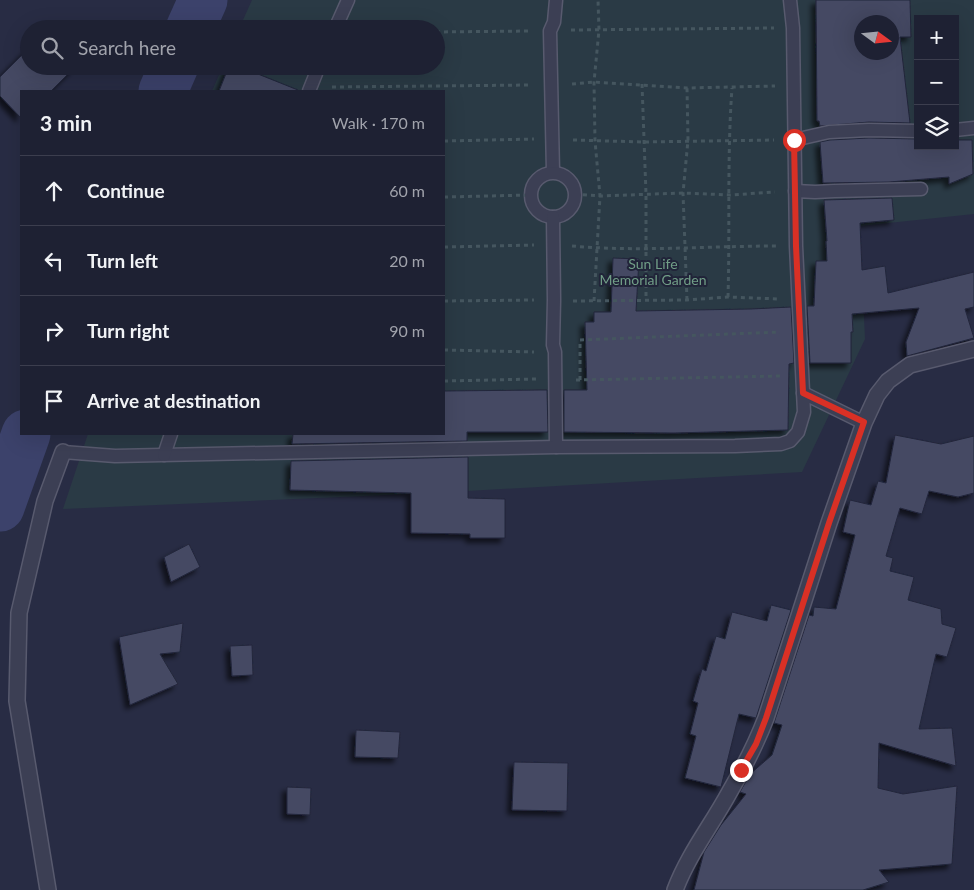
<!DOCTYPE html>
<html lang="en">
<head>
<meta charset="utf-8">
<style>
  :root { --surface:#1e2133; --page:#2b2e3f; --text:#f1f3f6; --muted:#a1a3ac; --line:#3c3e4e }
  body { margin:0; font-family:Lato,sans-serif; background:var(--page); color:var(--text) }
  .controls { position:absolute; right:15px; top:15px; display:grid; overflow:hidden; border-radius:0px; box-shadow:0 5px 20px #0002 }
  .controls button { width:45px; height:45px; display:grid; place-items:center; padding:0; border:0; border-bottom:1px solid var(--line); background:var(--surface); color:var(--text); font:25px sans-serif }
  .compass { position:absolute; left:854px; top:15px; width:45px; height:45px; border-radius:50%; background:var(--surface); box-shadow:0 5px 20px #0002; rotate:105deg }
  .stop { position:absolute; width:15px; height:15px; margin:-11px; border:4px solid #d93025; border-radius:50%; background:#fff }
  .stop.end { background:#d93025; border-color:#fff; box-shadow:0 1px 5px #0008 }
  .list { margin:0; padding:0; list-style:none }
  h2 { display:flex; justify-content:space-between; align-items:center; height:65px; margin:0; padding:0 20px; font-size:21px }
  h2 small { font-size:16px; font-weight:400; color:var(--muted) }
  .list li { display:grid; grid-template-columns:32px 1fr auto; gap:15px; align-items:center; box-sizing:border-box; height:70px; padding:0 20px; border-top:1px solid var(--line) }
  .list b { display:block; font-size:19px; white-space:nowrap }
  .list em { font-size:16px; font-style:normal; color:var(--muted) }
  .icon { flex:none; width:28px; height:28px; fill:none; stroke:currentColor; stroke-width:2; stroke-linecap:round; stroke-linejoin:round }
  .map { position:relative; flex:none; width:974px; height:890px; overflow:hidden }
  .search { position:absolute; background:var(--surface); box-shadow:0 5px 20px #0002; left:20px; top:20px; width:425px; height:55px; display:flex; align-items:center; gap:12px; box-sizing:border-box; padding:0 18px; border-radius:28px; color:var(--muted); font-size:19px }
  .panel { position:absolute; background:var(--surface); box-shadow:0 5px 20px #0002; left:20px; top:90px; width:425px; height:345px; border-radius:0px }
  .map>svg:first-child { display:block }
  .green { fill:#2a3a45; fill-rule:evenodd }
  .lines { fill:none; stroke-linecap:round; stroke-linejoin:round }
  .river { stroke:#3c426b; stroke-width:49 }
  .building { fill:#444964; stroke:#23263b; fill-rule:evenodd; filter:url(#shadow) }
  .service-casing { stroke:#585a6e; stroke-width:15 }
  .minor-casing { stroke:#585a6e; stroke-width:18 }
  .path { stroke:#45565f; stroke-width:3; stroke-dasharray:4 4; stroke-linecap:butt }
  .service { stroke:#3c3f54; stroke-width:12 }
  .minor { stroke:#3c3f54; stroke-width:15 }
  .route { stroke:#d93025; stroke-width:6 }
  .labels { text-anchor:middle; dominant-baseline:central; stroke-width:4; stroke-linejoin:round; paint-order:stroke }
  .park-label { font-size:14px; fill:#719e87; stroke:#212439 }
</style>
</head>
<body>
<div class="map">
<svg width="974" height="890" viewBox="0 0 974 890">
  <defs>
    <filter id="shadow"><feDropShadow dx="-4.5" dy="4.5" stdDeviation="2.5" flood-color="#0009"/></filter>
  </defs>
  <rect width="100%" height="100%" fill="#282c44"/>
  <!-- green -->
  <path class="green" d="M252,0h722v214l-114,12 5,113 -63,133 -369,21 -370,16 25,-75h356v-343h-232l11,-25h213v-37h-197zM918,19h37v127h-37zM862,22h30v30h-30z"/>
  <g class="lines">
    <!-- river -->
    <g class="river">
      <polyline points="190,29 203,0"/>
      <polyline points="163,91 174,66"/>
      <polyline points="0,507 26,434"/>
    </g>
  </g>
  <!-- building -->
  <g class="building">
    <path d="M816,0h94l1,37h-11l10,86 -41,-1 -49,4 -1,-5h-2zM862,22h30v30h-30z"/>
    <polygon points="29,48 29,66 76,66 51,91 21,91 21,118 0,96 0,77"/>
    <polygon points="229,66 238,66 298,90 297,91 219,91"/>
    <polygon points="869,138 918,139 918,146 955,146 955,140 972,140 973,174 949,184 949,177 889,182 823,183 820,142 830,140"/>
    <polygon points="892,198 894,220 860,223 862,270 885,266 888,293 974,272 974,307 965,309 974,338 907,356 906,342 919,308 852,314 853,332 851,332 851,363 810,363 807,306 814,306 816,261 827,261 826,241 827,241 824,200"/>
    <polygon points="613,258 639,259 636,311 751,309 791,307 794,363 789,364 788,430 674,433 564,432 564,390 587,390 585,322 594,322 594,312 611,312"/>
    <polygon points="539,390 547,390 548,432 467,432 467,441 292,444 293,434 444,434 444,391"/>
    <polygon points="895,435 941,444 974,436 974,493 958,497 929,491 922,514 900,508 886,556 893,558 890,571 914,577 908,600 941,609 942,624 956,628 947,657 936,654 919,729 952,728 956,766 879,743 878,788 903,794 957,786 952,864 879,870 889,882 863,890 694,890 704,852 721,825 746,794 740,792 750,774 772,755 782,725 774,723 809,615 813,616 814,607 836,609 855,535 843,532 850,500 871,505 878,481 886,483"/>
    <polygon points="468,457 468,498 505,499 505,538 470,538 470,534 411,533 411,493 290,490 291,461"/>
    <polygon points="189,544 200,567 171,582 164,557"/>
    <polygon points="771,605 791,610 756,718 739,714 721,787 685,778 696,736 690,734 698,703 693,701 702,669 706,671 716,636 725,639 732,612 767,621"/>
    <polygon points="183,623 180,652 160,654 178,684 130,705 119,637"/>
    <polygon points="252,645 253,675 232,676 230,646"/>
    <polygon points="356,730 400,732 398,758 355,757"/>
    <polygon points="514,762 568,763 567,811 512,810"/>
    <polygon points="287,787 311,788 310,815 287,814"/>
  </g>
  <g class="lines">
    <defs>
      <g id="service">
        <polyline points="335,29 348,0"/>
        <polyline points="309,91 319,66"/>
        <polyline points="955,130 974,128"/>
        <polyline points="794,140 829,132 869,130 918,131"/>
        <polyline points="553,172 550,31 554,22 556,0"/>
        <circle cx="553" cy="195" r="22"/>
        <polyline points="795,191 815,192 834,191 921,189"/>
        <polyline points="553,217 554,300 553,345 555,352 556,447"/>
        <polyline points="803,393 864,423"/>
        <polyline points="63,452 115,456 556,447 735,446 781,444 790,441 798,432 804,412 796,246 793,28 790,0"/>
        <polyline points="164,455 171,434"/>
      </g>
      <g id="minor">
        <polyline points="48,890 17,701 19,613 45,501 63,452"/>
        <path d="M675,890c13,-35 36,-64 54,-97 14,-24 27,-49 37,-75l63,-195 35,-100 13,-28 11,-14 22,-16 64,-16"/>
      </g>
    </defs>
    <!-- service casing -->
    <use href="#service" class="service-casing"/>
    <!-- minor casing -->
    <use href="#minor" class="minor-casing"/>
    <!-- path -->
    <g class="path">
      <polyline points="571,30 774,28"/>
      <polyline points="436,32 529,31"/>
      <polyline points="572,84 594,82 687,88 775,86"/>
      <polyline points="642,84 646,194 646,299"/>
      <polyline points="332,87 531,85"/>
      <polyline points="573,140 643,142 774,140"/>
      <polyline points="444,141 534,139"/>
      <polyline points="575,194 600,196 683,193 730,195 775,192"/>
      <polyline points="444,197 530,195"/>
      <path d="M572,246c68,6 136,0 204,0"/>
      <polyline points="444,247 534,245"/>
      <path d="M728,297c2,-70 -1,-140 4,-209"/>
      <polyline points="687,300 683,193 688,140 687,88"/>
      <polyline points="444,301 534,300"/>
      <polyline points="573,301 687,300 728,297 779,299"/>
      <polyline points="594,301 600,196 595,141 594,82 599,30 598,0"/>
      <polyline points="444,350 534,352"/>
      <polyline points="576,380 782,376"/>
      <polyline points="580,380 580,340 780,332"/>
      <polyline points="444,381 537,379"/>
    </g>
    <!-- service -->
    <use href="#service" class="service"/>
    <!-- minor -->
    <use href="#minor" class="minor"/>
  </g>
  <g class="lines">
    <!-- route -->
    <polyline class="route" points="741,770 756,744 766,718 829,523 864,422 803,393 796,246 794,140"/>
  </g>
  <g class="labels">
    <!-- park labels -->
    <g class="park-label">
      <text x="653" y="263">Sun Life<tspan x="653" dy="16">Memorial Garden</tspan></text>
    </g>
  </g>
</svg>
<div class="controls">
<button>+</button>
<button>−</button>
<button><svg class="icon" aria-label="layers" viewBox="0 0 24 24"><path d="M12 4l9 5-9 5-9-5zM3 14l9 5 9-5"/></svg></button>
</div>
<svg class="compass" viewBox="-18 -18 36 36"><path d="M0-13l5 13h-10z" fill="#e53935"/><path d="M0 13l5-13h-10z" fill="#a1a3ac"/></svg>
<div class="stop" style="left:794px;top:140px"></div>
<div class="stop end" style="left:741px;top:770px"></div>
<div class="search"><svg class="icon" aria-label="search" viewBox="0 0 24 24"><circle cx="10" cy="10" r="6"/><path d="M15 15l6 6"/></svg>Search here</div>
<section class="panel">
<h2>3 min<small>Walk · 170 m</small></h2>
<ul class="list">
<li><svg class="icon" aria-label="ahead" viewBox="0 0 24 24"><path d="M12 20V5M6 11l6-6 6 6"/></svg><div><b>Continue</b></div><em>60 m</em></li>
<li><svg class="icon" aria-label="left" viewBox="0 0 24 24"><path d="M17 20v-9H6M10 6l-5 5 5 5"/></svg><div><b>Turn left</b></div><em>20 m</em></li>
<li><svg class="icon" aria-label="right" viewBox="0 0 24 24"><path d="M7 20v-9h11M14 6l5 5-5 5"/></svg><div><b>Turn right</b></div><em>90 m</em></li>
<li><svg class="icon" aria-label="arrive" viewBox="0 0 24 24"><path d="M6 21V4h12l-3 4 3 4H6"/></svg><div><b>Arrive at destination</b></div></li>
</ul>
</section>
</div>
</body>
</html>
